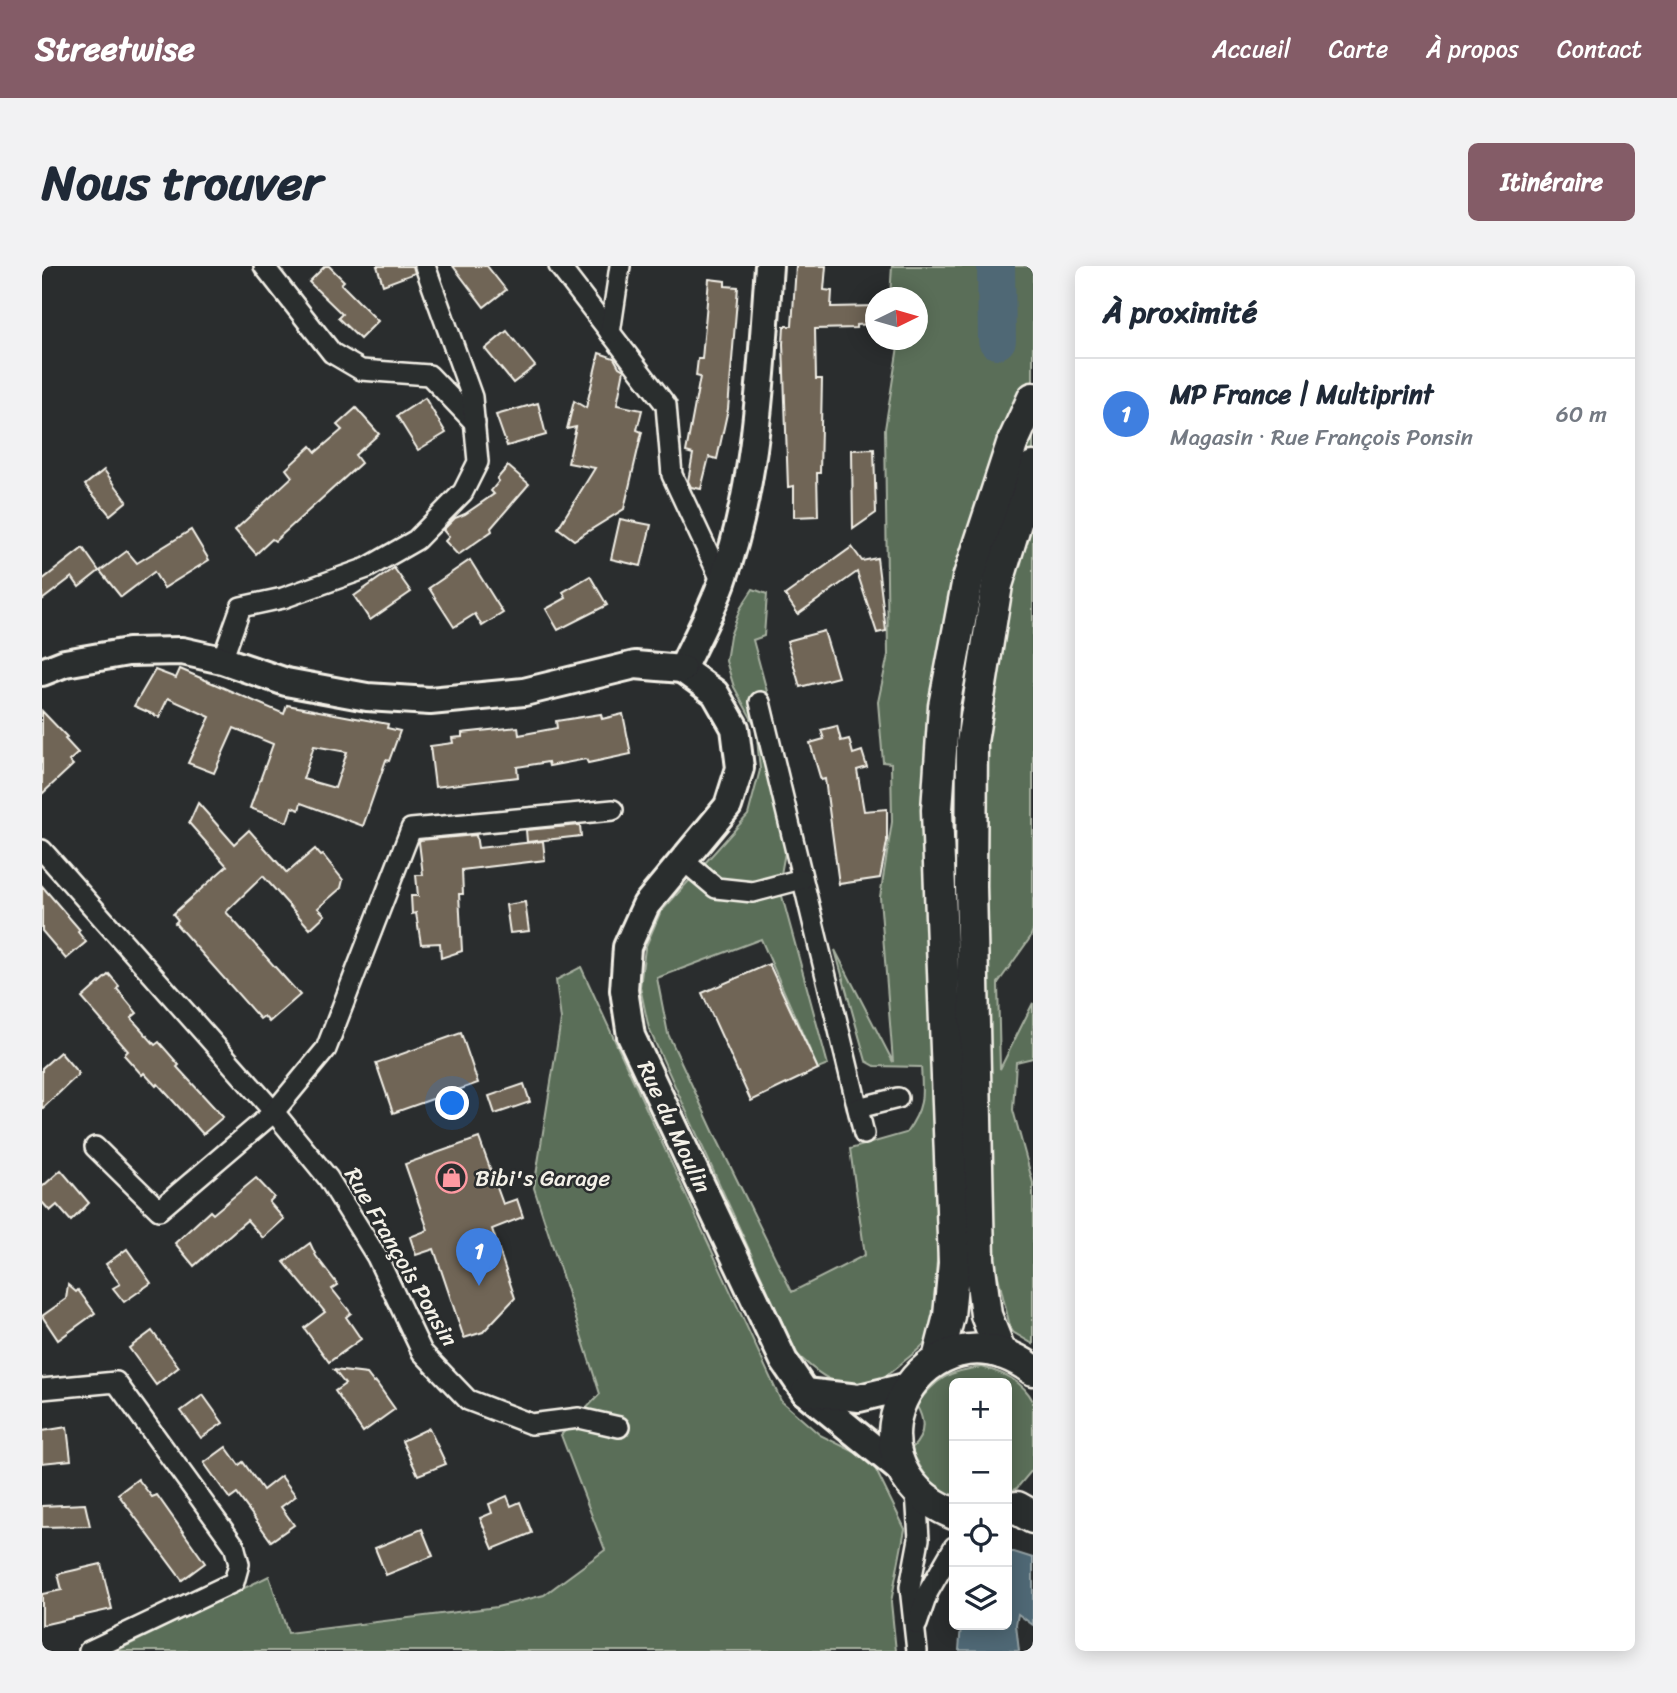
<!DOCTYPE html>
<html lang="fr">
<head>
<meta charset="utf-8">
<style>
  :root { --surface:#fff; --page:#f2f2f3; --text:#1f2937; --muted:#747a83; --line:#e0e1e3; --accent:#845c67 }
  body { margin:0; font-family:Sriracha,sans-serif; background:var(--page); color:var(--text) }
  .controls { position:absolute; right:21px; bottom:21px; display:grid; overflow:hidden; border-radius:10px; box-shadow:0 4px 18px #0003 }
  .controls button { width:63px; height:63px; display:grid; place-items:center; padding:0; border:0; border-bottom:2px solid var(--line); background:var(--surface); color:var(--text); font:35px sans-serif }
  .compass { position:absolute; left:823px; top:21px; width:63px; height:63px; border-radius:50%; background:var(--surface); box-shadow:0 4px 18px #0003; rotate:85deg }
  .you { position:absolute; left:411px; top:838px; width:24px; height:24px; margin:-18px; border:5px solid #fff; border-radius:50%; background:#1a73e8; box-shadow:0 0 0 10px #1a73e833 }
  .badge { display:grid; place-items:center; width:46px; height:46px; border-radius:50%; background:var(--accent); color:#fff; font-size:23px; font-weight:700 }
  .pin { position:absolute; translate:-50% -58px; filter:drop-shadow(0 2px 4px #0008) }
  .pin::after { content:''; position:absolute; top:37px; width:24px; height:21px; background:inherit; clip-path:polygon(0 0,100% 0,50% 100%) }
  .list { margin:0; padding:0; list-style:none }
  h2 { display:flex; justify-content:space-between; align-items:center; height:91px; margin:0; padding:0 28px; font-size:30px }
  h2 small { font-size:23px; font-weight:400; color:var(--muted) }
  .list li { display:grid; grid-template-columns:46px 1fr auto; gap:21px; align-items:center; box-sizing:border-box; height:112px; padding:0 28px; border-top:2px solid var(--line) }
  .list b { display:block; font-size:26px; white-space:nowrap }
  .list p { margin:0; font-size:23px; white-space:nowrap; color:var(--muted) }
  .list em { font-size:23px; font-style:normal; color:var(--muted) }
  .icon { flex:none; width:38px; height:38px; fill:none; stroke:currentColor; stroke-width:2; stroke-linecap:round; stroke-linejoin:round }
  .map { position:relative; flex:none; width:991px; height:1385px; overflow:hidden; border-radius:10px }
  header { display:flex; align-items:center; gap:42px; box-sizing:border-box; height:98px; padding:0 35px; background:var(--accent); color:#fff }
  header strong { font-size:33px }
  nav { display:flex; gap:38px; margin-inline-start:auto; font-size:24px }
  .intro { display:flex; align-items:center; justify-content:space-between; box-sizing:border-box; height:168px; padding:0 42px }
  h1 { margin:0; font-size:49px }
  .button { padding:18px 32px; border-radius:10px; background:var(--accent); color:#fff; font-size:24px; font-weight:700 }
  main { display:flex; gap:42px; padding:0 42px }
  aside { flex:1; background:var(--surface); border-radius:10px; box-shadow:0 4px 18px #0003 }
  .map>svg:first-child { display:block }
  .green { fill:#5a6e59; stroke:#a7b0a0; stroke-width:2 }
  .water { fill:#506874; stroke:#929fa2; stroke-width:2 }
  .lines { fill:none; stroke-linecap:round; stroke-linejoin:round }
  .river { stroke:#506874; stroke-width:38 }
  .building { fill:#706557; stroke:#f4f1e8; stroke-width:2; fill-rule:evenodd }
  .minor-casing { stroke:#f4f1e8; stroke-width:24 }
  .secondary-casing { stroke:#f4f1e8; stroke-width:32 }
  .primary-casing { stroke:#f4f1e8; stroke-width:35 }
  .trunk-casing { stroke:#f4f1e8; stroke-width:37 }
  .minor { stroke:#2a2d2e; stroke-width:19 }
  .secondary { stroke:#2a2d2e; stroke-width:26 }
  .primary { stroke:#2a2d2e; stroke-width:30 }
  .trunk { stroke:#2a2d2e; stroke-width:32 }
  .labels { text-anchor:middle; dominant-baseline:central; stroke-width:5; stroke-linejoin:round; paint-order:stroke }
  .street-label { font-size:23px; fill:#f4f1e8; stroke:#2a2d2e }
  .poi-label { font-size:23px; fill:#f4f1e8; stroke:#2a2d2e; text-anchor:start }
</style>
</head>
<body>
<header>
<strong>Streetwise</strong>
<nav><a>Accueil</a><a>Carte</a><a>À propos</a><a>Contact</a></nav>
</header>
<div class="intro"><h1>Nous trouver</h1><a class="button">Itinéraire</a></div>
<main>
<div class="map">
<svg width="991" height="1385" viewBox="0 0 991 1385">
  <rect width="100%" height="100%" fill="#2a2d2e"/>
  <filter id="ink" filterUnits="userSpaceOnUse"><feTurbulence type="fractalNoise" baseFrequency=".0143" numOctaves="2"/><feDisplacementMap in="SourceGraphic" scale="14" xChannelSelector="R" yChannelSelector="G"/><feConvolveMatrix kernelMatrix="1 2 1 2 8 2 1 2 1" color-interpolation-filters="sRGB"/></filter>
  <g filter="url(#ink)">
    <!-- green -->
    <g class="green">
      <path d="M850,0h141v664l-3,8 -32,45 2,86 33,-66v55l-17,4 -3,48 20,73v161l-22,-13 -17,-72 -56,-6c-4,24 -1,66 -11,87 -5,8 -17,16 -24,22 -41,38 -70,28 -107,-9l-147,-324 -9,-42 5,-39 15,-35 88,-98 12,-45 -4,-43 -22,-40 -8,-26 4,-25 10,-27 13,-20 14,5 -3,42 -11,4 16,59 17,148 -7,38 49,180 -10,4 -57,-130 -104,39 11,56 46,99 78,159 73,-37 -15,-106 56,-16c18,-25 17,-36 15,-66l-46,-1 -9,-5 -31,-111 58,112 -13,-165 12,-75 -1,-59 -8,-1 -5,-60 10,-47 -3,-226 14,-89h19v-42l-28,-1z"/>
      <polygon points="539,701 739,1135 778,1169 829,1194 863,1263 849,1336 854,1385 74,1385 227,1310 246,1367 455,1341 502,1329 563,1284 519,1169 558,1128 492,922 519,754 514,714"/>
      <path d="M940,1101c21,6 40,13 51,34v68l-16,19 -10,5v-110h-53v113c-23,-9 -33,-25 -43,-47 14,-13 15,-28 5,-44 21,-27 32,-34 66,-38z"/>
    </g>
    <!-- water -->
    <polygon class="water" points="965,1286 972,1286 991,1292 991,1359 976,1348 974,1359 977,1385 917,1384 919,1359 965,1359"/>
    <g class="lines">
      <!-- river -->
      <polyline class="river" points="954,0 955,74"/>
    </g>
    <!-- building -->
    <g class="building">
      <polygon points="283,0 287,0 302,15 299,18 336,55 318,73 296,52 300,48 267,16"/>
      <polygon points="335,0 371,0 373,7 341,19"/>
      <polygon points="411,0 445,0 464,24 442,41"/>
      <polygon points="754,0 784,0 782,24 790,25 789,41 834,40 834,58 814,59 814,62 773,63 774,113 780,113 778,207 775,207 776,250 752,251 752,220 746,221 741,78 742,60 750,60"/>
      <polygon points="667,13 683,15 683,20 696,21 686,143 675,193 667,191 659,223 649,221 646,215 651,188 644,186 658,111 654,110 656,93 660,93"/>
      <polygon points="465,65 493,100 471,117 443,83"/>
      <polygon points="557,87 572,92 577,101 582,104 575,139 600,144 595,164 600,166 582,243 532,274 516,262 553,202 526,197 534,161 525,163 532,135 544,142"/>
      <polygon points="383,132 404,167 376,184 355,150"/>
      <polygon points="496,137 504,169 465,180 454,149"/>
      <polygon points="314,142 337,168 313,189 319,197 233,275 230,273 214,288 193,264 250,211 244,203 269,180 274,186 300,164 295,159"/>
      <polygon points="832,183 834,247 811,263 810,184"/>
      <polygon points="466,200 487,218 449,262 450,265 416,289 403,275 407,271 401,264 413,252 423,248 452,228 449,225 457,215 455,213"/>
      <polygon points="62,204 85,235 68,249 43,219"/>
      <polygon points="578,253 609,259 599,300 569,293"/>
      <polygon points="149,264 167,294 122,322 112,306 79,331 58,305 85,285 95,297"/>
      <polygon points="810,281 820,295 835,292 844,365 835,367 815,306 756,348 743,329"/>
      <polygon points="41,282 57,305 37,321 30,311 0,334 0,314"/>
      <polygon points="428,294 461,347 440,360 433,348 412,361 387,322"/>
      <polygon points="352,302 369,326 328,354 312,330"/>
      <polygon points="548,310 565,339 516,364 504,343 524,332 521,326"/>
      <polygon points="782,365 796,411 758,421 745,375"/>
      <path d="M138,403l104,45 3,-9 101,19 -1,4 13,3 -11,30 -3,-1 -23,66 -62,-23 -2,7 -7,-3 -5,15 -37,-14 23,-64 -39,-16 -20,45 -26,-10 22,-46 -42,-19 -9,19 -25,-11 21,-36 21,8zM272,480l33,6 -12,36 -32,-9z"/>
      <polygon points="0,445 25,471 23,473 36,487 27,495 31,499 0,528"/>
      <polygon points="559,448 560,453 581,448 589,488 546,497 544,493 507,500 506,496 475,501 476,511 393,521 388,480 411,477 410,472 420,471 420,467 476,461 477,469 515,462 514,455"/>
      <polygon points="795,460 799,475 807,473 811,488 820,485 825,501 815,504 822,545 845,543 845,576 838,612 797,618 783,513 779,514 768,477 782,473 779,464"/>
      <polygon points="156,537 192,578 207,564 245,607 273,583 279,590 281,589 301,614 299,622 276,642 283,649 268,663 221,610 184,646 258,729 227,756 222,750 218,753 133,657 136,654 131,648 185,600 147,557"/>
      <polygon points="538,559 539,570 485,576 484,564"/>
      <polygon points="434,569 436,582 501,575 503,594 420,604 421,628 417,628 420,685 399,692 398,677 379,678 374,647 370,648 369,630 376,630 374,609 381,609 377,576 378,574"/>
      <polygon points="0,620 38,664 36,666 44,676 24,693 0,665"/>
      <polygon points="483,636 487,665 468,667 464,639"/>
      <polygon points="727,698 776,803 709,835 660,727"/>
      <polygon points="67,708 77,720 75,723 95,747 89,752 113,779 117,776 137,799 135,801 181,851 161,868 116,818 114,820 102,807 100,809 82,789 86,785 40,732"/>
      <polygon points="419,767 436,817 351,847 334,797"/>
      <polygon points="18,786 37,808 0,843 0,802"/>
      <polygon points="482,818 488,836 453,848 447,830"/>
      <polygon points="437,872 461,938 475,933 481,951 450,963 473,1032 441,1066 422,1072 392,983 374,989 368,971 386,964 363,898"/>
      <polygon points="19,904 47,937 29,955 15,939 8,945 0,936 0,921"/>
      <polygon points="214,912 232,931 227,936 242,953 221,972 205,954 152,1000 133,977 168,945 171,948"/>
      <polygon points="268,977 274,990 296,1019 290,1023 309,1047 304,1051 319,1073 287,1096 262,1062 283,1046 242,996"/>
      <polygon points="85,983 109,1017 82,1036 71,1022 78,1018 64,998"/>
      <polygon points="26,1019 34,1026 36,1024 53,1047 16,1074 0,1050 24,1033"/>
      <polygon points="110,1065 137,1101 114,1119 87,1082"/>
      <polygon points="292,1104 325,1108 332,1117 334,1116 353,1143 321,1166 293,1125 303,1118"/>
      <polygon points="161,1129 181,1157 159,1172 139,1145"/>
      <polygon points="25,1161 29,1194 0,1197 0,1165"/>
      <polygon points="387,1162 404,1198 376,1209 360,1175"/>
      <polygon points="184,1181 197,1199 201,1196 221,1224 239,1210 254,1230 239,1241 252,1259 229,1275 195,1228 188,1233 162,1197"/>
      <polygon points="96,1213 110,1231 115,1229 163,1297 140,1314 76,1228"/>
      <polygon points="465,1230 469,1240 478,1236 490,1267 451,1283 438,1252 450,1247 447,1238"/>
      <polygon points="43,1238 48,1260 0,1261 0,1240"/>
      <polygon points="380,1263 391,1290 344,1309 333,1282"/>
      <polygon points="59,1298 70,1343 0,1359 0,1328 20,1324 16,1308"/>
    </g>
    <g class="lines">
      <defs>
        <g id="minor">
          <polyline points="222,0 290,87 319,104 387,109 433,157"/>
          <polyline points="517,0 624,139 630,209 680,316"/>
          <polyline points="568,67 578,0"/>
          <polyline points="180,394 199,341 241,332 325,302 374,274 421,226 436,196 430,131 383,0"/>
          <polyline points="718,436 822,868"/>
          <polyline points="0,584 232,846 286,912 335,991 380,1086 426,1134 489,1158 537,1152 577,1161"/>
          <polyline points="642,595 674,622 711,626 760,613"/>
          <polyline points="816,842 856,832"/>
          <polyline points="53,881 117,944 232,846 284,783 369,563 571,544"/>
          <polyline points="0,1123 74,1116 192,1279 197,1298 192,1316 47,1385"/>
          <polyline points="874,1225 877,1273 868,1321 875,1385"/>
          <polyline points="875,1358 886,1326 912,1281"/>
        </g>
        <g id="secondary">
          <polyline points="640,403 673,427 693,462 698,502 686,540 604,639 585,681 582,724 589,770 742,1095 763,1126 861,1206"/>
          <path d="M640,403c13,-28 29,-57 40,-87 36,-100 39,-211 47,-316"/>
          <polyline points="0,406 23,397 86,386 140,385 180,394 244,416 325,431 388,435 482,426 593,399 640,403"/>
          <polyline points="763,1126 817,1132 867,1120"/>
        </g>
        <g id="primary">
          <polyline points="959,1087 944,1049 937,993 929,620 930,476 955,319 991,201"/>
          <polyline points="896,1093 907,1050 912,997 895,544 902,440 926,313 970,178 991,132"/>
          <path d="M912,1248c-128,-53 -27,-223 79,-144"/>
        </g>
        <polyline id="trunk" points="975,1242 991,1251"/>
      </defs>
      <!-- minor casing -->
      <use href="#minor" class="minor-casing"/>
      <!-- secondary casing -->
      <use href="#secondary" class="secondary-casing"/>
      <!-- primary casing -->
      <use href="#primary" class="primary-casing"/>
      <!-- trunk casing -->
      <use href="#trunk" class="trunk-casing"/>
      <!-- minor -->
      <use href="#minor" class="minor"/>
      <!-- secondary -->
      <use href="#secondary" class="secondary"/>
      <!-- primary -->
      <use href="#primary" class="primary"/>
      <!-- trunk -->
      <use href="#trunk" class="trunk"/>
    </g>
  </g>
  <!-- icons -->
  <defs>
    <symbol id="shop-ring" viewBox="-11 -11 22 22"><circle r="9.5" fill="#2a2d2e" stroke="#ff9aa2" stroke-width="1.5"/><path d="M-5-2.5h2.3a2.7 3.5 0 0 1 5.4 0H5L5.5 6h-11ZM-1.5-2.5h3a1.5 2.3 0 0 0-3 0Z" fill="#ff9aa2"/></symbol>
  </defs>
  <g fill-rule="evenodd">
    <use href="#shop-ring" x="392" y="894" width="35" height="35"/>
  </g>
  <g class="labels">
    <!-- street labels -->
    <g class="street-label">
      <text transform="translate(632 861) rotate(65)">Rue du Moulin</text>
      <text transform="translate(359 991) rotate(60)">Rue François Ponsin</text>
    </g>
    <!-- poi labels -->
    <g class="poi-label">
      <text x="433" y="912">Bibi's Garage</text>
    </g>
  </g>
</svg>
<div class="controls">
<button>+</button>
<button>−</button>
<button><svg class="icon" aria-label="locate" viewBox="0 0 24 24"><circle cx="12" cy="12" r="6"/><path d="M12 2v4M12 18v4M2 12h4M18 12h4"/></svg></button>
<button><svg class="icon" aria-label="layers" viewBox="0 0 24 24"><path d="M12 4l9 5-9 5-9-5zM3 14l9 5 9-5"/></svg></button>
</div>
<svg class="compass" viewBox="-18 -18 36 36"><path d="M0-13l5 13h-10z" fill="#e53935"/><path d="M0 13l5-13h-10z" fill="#747a83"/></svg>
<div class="you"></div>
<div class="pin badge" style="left:437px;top:1020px;background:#3f7fe0">1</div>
</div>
<aside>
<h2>À proximité<small></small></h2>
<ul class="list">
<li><span class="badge" style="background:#3f7fe0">1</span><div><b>MP France | Multiprint</b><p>Magasin · Rue François Ponsin</p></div><em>60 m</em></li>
</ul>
</aside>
</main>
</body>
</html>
